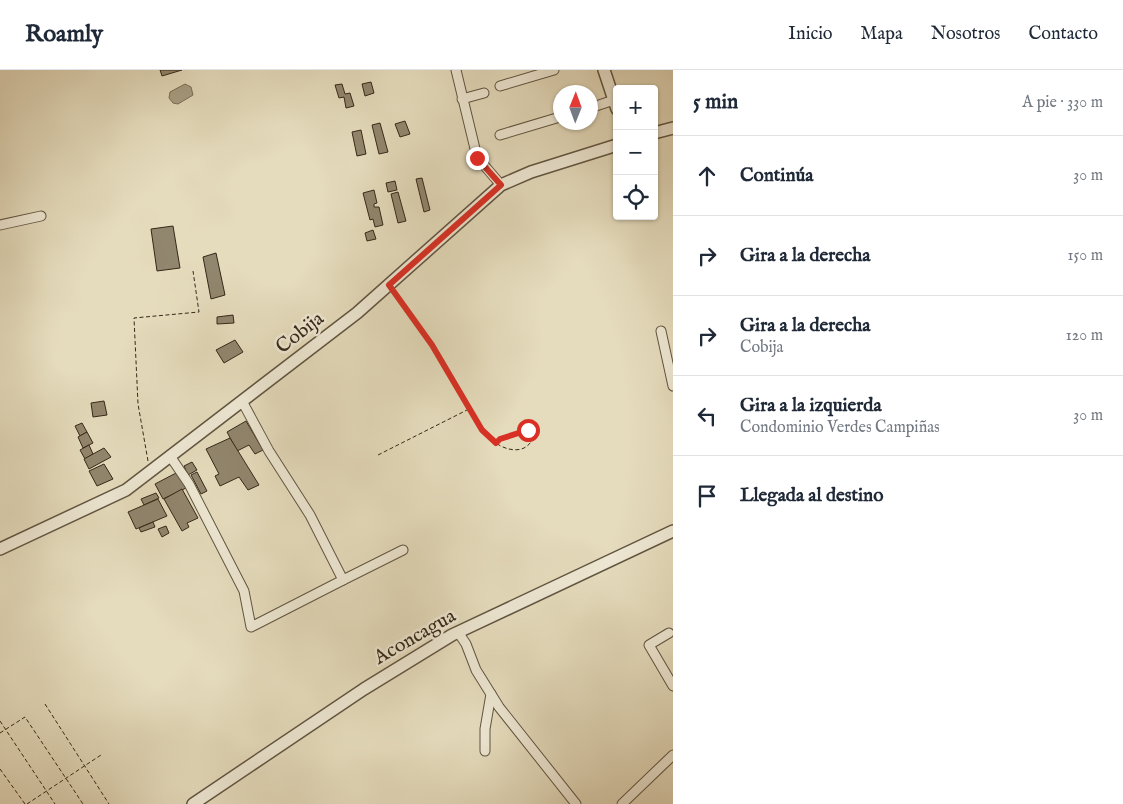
<!DOCTYPE html>
<html lang="es">
<head>
<meta charset="utf-8">
<style>
  :root { --surface:#fff; --page:#f2f2f3; --text:#1f2937; --muted:#747a83; --line:#e0e1e3 }
  body { margin:0; font-family:"IM FELL English",serif; background:var(--page); color:var(--text) }
  .controls { position:absolute; right:15px; top:15px; display:grid; overflow:hidden; border-radius:5px; box-shadow:0 1px 4px #0004 }
  .controls button { width:45px; height:45px; display:grid; place-items:center; padding:0; border:0; border-bottom:1px solid var(--line); background:var(--surface); color:var(--text); font:25px sans-serif }
  .compass { position:absolute; left:553px; top:15px; width:45px; height:45px; border-radius:50%; background:var(--surface); box-shadow:0 1px 4px #0004; rotate:1deg }
  .stop { position:absolute; width:15px; height:15px; margin:-11px; border:4px solid #d93025; border-radius:50%; background:#fff }
  .stop.end { background:#d93025; border-color:#fff; box-shadow:0 1px 5px #0008 }
  .list { margin:0; padding:0; list-style:none }
  h2 { display:flex; justify-content:space-between; align-items:center; height:65px; margin:0; padding:0 20px; font-size:21px }
  h2 small { font-size:16px; font-weight:400; color:var(--muted) }
  .list li { display:grid; grid-template-columns:32px 1fr auto; gap:15px; align-items:center; box-sizing:border-box; height:80px; padding:0 20px; border-top:1px solid var(--line) }
  .list b { display:block; font-size:19px; white-space:nowrap }
  .list p { margin:0; font-size:16px; white-space:nowrap; color:var(--muted) }
  .list em { font-size:16px; font-style:normal; color:var(--muted) }
  .icon { flex:none; width:28px; height:28px; fill:none; stroke:currentColor; stroke-width:2; stroke-linecap:round; stroke-linejoin:round }
  .map { position:relative; flex:none; width:673px; height:734px; overflow:hidden }
  header { display:flex; align-items:center; gap:30px; box-sizing:border-box; height:70px; padding:0 25px; background:var(--surface); border-bottom:1px solid var(--line) }
  header strong { font-size:24px }
  nav { display:flex; gap:28px; margin-inline-start:auto; font-size:18px }
  main { display:flex }
  aside { flex:1; background:var(--surface) }
  .map>svg:first-child { display:block }
  .water { fill:#a99f85; stroke:#7b6f59 }
  .building { fill:#91866e; stroke:#352818 }
  .lines { fill:none; stroke-linecap:round; stroke-linejoin:round }
  .minor-casing { stroke:#615541; stroke-width:11 }
  .tertiary-casing { stroke:#615541; stroke-width:14 }
  .path { stroke:#352818; stroke-width:1; stroke-dasharray:4 2.5; stroke-linecap:butt }
  .minor { stroke:#eee8d4; stroke-width:9 }
  .tertiary { stroke:#eee8d4; stroke-width:11 }
  .route { stroke:#d93025; stroke-width:6 }
  .labels { text-anchor:middle; dominant-baseline:central; stroke-width:5; stroke-linejoin:round; paint-order:stroke }
  .street-label { font-size:20px; fill:#352818; stroke:#eee8d4 }
</style>
</head>
<body>
<header>
<strong>Roamly</strong>
<nav><a>Inicio</a><a>Mapa</a><a>Nosotros</a><a>Contacto</a></nav>
</header>
<main>
<div class="map">
<svg width="673" height="734" viewBox="0 0 673 734">
  <rect width="100%" height="100%" fill="#e5dcbd"/>
  <filter id="stains"><feTurbulence type="fractalNoise" baseFrequency=".004" numOctaves="4"/><feColorMatrix values="0 0 0 0 .2 0 0 0 0 .09 0 0 0 0 .02 0 0 0 .5 -.17"/></filter>
  <radialGradient id="worn" r=".72"><stop offset=".6" stop-color="#630" stop-opacity="0"/><stop offset="1" stop-color="#630" stop-opacity=".3"/></radialGradient>
  <!-- water -->
  <polygon class="water" points="185,14 191,17 193,25 178,34 173,33 169,28 170,22"/>
  <!-- building -->
  <g class="building">
    <polygon points="160,0 182,0 162,6"/>
    <polygon points="371,12 374,23 365,26 362,14"/>
    <polygon points="342,14 345,24 350,23 354,36 346,38 344,27 339,28 335,15"/>
    <polygon points="405,51 410,64 400,67 395,54"/>
    <polygon points="380,53 388,82 379,84 372,55"/>
    <polygon points="361,60 366,84 357,86 352,62"/>
    <polygon points="422,108 430,140 424,142 416,109"/>
    <polygon points="395,111 397,120 388,122 386,113"/>
    <polygon points="374,120 377,133 374,134 374,137 379,137 383,155 375,157 373,149 370,150 363,123"/>
    <polygon points="398,122 406,151 398,153 391,124"/>
    <polygon points="173,156 180,198 157,201 151,159"/>
    <polygon points="373,160 376,169 367,171 365,163"/>
    <polygon points="216,183 225,225 211,229 203,187"/>
    <polygon points="233,245 234,253 217,254 217,247"/>
    <polygon points="235,270 243,282 224,293 216,280"/>
    <polygon points="104,331 107,345 93,347 91,333"/>
    <polygon points="246,351 263,380 255,384 249,375 237,381 227,362"/>
    <polygon points="82,353 87,362 80,366 75,356"/>
    <polygon points="87,362 93,373 83,378 78,367"/>
    <polygon points="230,368 259,415 248,420 239,407 220,416 215,406 219,404 206,379"/>
    <polygon points="89,375 93,384 85,389 80,380"/>
    <polygon points="104,378 111,387 89,399 84,389"/>
    <polygon points="192,392 197,400 188,405 184,396"/>
    <polygon points="104,394 113,409 97,416 89,401"/>
    <polygon points="178,402 186,418 163,429 155,414"/>
    <polygon points="197,402 207,421 201,424 191,405"/>
    <polygon points="182,419 198,448 187,453 189,457 182,461 164,429"/>
    <polygon points="156,423 159,428 144,435 141,429"/>
    <polygon points="158,429 167,446 136,459 128,442"/>
    <polygon points="153,452 155,457 141,462 139,458"/>
    <polygon points="166,456 169,463 162,467 158,459"/>
  </g>
  <g class="lines">
    <defs>
      <g id="minor">
        <polyline points="456,0 477,87 501,115"/>
        <polyline points="500,16 554,0"/>
        <polyline points="462,29 484,23"/>
        <polyline points="590,38 614,30"/>
        <polyline points="500,65 560,47"/>
        <polyline points="0,155 41,146"/>
        <polyline points="661,261 673,316"/>
        <polyline points="170,386 189,414 244,521 251,557 343,510 310,445 269,381 242,331"/>
        <polyline points="343,510 403,480"/>
        <polyline points="458,562 466,574 476,600 499,637 576,734"/>
        <polyline points="669,563 649,575 673,616"/>
        <polyline points="485,681 485,659 491,624"/>
        <polyline points="622,734 673,685"/>
      </g>
      <g id="tertiary">
        <polyline points="604,0 617,39"/>
        <polyline points="654,63 673,58"/>
        <polyline points="0,479 126,420 357,243 501,115 531,102 617,75"/>
        <polyline points="193,734 364,619 452,565 673,461"/>
      </g>
    </defs>
    <!-- minor casing -->
    <use href="#minor" class="minor-casing"/>
    <!-- tertiary casing -->
    <use href="#tertiary" class="tertiary-casing"/>
    <!-- path -->
    <g class="path">
      <path d="M395,224c13,17 27,34 39,53 14,24 41,82 62,96 8,6 20,9 28,5 7,-4 9,-8 8,-16l-4,-2c-10,3 -25,5 -32,13"/>
      <polyline points="378,385 469,339"/>
      <polyline points="148,391 138,334 134,248 199,242 193,201"/>
      <polyline points="45,634 109,734"/>
      <polyline points="0,651 55,734"/>
      <polyline points="0,663 25,647 83,734"/>
      <polyline points="0,699 25,734"/>
      <polyline points="27,734 101,685"/>
    </g>
    <!-- minor -->
    <use href="#minor" class="minor"/>
    <!-- tertiary -->
    <use href="#tertiary" class="tertiary"/>
  </g>
  <g class="lines">
    <!-- route -->
    <polyline class="route" points="477,88 501,115 389,215 432,275 482,360 496,373 500,369 528,360"/>
  </g>
  <g class="labels">
    <!-- street labels -->
    <g class="street-label">
      <text transform="translate(300 263) rotate(-38)">Cobija</text>
      <text transform="translate(415 567) rotate(-30)">Aconcagua</text>
    </g>
  </g>
  <rect width="100%" height="100%" filter="url(#stains)"/>
  <rect width="100%" height="100%" fill="url(#worn)"/>
</svg>
<div class="controls">
<button>+</button>
<button>−</button>
<button><svg class="icon" aria-label="locate" viewBox="0 0 24 24"><circle cx="12" cy="12" r="6"/><path d="M12 2v4M12 18v4M2 12h4M18 12h4"/></svg></button>
</div>
<svg class="compass" viewBox="-18 -18 36 36"><path d="M0-13l5 13h-10z" fill="#e53935"/><path d="M0 13l5-13h-10z" fill="#747a83"/></svg>
<div class="stop" style="left:528px;top:360px"></div>
<div class="stop end" style="left:477px;top:88px"></div>
</div>
<aside>
<h2>5 min<small>A pie · 330 m</small></h2>
<ul class="list">
<li><svg class="icon" aria-label="ahead" viewBox="0 0 24 24"><path d="M12 20V5M6 11l6-6 6 6"/></svg><div><b>Continúa</b></div><em>30 m</em></li>
<li><svg class="icon" aria-label="right" viewBox="0 0 24 24"><path d="M7 20v-9h11M14 6l5 5-5 5"/></svg><div><b>Gira a la derecha</b></div><em>150 m</em></li>
<li><svg class="icon" aria-label="right" viewBox="0 0 24 24"><path d="M7 20v-9h11M14 6l5 5-5 5"/></svg><div><b>Gira a la derecha</b><p>Cobija</p></div><em>120 m</em></li>
<li><svg class="icon" aria-label="left" viewBox="0 0 24 24"><path d="M17 20v-9H6M10 6l-5 5 5 5"/></svg><div><b>Gira a la izquierda</b><p>Condominio Verdes Campiñas</p></div><em>30 m</em></li>
<li><svg class="icon" aria-label="arrive" viewBox="0 0 24 24"><path d="M6 21V4h12l-3 4 3 4H6"/></svg><div><b>Llegada al destino</b></div></li>
</ul>
</aside>
</main>
</body>
</html>
